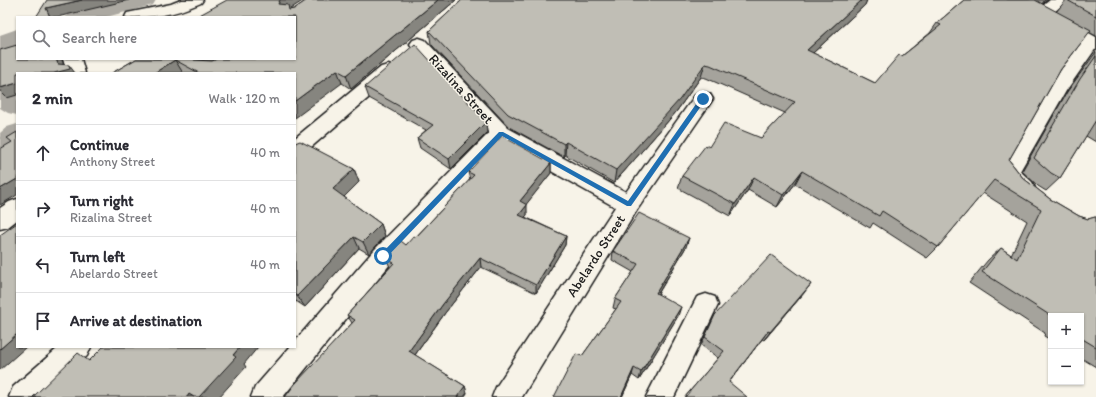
<!DOCTYPE html>
<html lang="en">
<head>
<meta charset="utf-8">
<style>
  :root { --surface:#fff; --page:#f7f7f7; --text:#2b2b33; --muted:#7c7c81; --line:#e1e1e2 }
  body { margin:0; font-family:Itim,sans-serif; background:var(--page); color:var(--text) }
  .controls { position:absolute; right:12px; bottom:12px; display:grid; overflow:hidden; border-radius:0px; box-shadow:0 1px 3px #0004 }
  .controls button { width:36px; height:36px; display:grid; place-items:center; padding:0; border:0; border-bottom:1px solid var(--line); background:var(--surface); color:var(--text); font:20px sans-serif }
  .stop { position:absolute; width:12px; height:12px; margin:-9px; border:3px solid #1f6fb2; border-radius:50%; background:#fff }
  .stop.end { background:#1f6fb2; border-color:#fff; box-shadow:0 1px 4px #0008 }
  .list { margin:0; padding:0; list-style:none }
  h2 { display:flex; justify-content:space-between; align-items:center; height:52px; margin:0; padding:0 16px; font-size:17px }
  h2 small { font-size:13px; font-weight:400; color:var(--muted) }
  .list li { display:grid; grid-template-columns:26px 1fr auto; gap:12px; align-items:center; box-sizing:border-box; height:56px; padding:0 16px; border-top:1px solid var(--line) }
  .list b { display:block; font-size:15px; white-space:nowrap }
  .list p { margin:0; font-size:13px; white-space:nowrap; color:var(--muted) }
  .list em { font-size:13px; font-style:normal; color:var(--muted) }
  .icon { flex:none; width:22px; height:22px; fill:none; stroke:currentColor; stroke-width:2; stroke-linecap:round; stroke-linejoin:round }
  .map { position:relative; flex:none; width:1096px; height:397px; overflow:hidden }
  .search { position:absolute; background:var(--surface); box-shadow:0 1px 3px #0004; left:16px; top:16px; width:280px; height:44px; display:flex; align-items:center; gap:10px; box-sizing:border-box; padding:0 14px; border-radius:0px; color:var(--muted); font-size:15px }
  .panel { position:absolute; background:var(--surface); box-shadow:0 1px 3px #0004; left:16px; top:72px; width:280px; height:276px; border-radius:0px }
  .map>svg:first-child { display:block }
  .lines { fill:none; stroke-linecap:round; stroke-linejoin:round }
  .canal { fill:#aca9a2; fill-rule:evenodd }
  .minor-casing { stroke:#1c1c1c; stroke-width:3 }
  .tertiary-casing { stroke:#1c1c1c; stroke-width:3 }
  .minor { fill:#f7f3e8; fill-rule:evenodd }
  .tertiary { fill:#f7f3e8; fill-rule:evenodd }
  .wall { fill:#a5a39c; stroke:#1c1c1c }
  .shaded-wall { fill:#86857f; stroke:#1c1c1c }
  .building { fill:#c0beb5; stroke:#1c1c1c }
  .route { fill:#1f6fb2 }
  .labels { text-anchor:middle; dominant-baseline:central; stroke-width:3; stroke-linejoin:round; paint-order:stroke }
  .street-label { font-size:14px; fill:#1c1c1c; stroke:#f7f3e8 }
</style>
</head>
<body>
<div class="map">
<svg width="1096" height="397" viewBox="0 0 1096 397">
  <rect width="100%" height="100%" fill="#f7f3e8"/>
  <filter id="ink" filterUnits="userSpaceOnUse"><feTurbulence type="fractalNoise" baseFrequency=".025" numOctaves="2"/><feDisplacementMap in="SourceGraphic" scale="8" xChannelSelector="R" yChannelSelector="G"/><feConvolveMatrix kernelMatrix="1 2 1 2 8 2 1 2 1" color-interpolation-filters="sRGB"/></filter>
  <g filter="url(#ink)">
    <g class="lines">
      <!-- canal -->
      <g class="canal">
        <polygon points="118,0 156,0 153,5 106,17 66,17 70,12"/>
        <polygon points="17,29 17,46 14,48 9,58 0,60 0,35"/>
        <polygon points="0,87 17,94 17,115 8,113 0,108"/>
        <polygon points="17,124 17,149 10,155 0,158 0,133 7,127"/>
      </g>
      <defs>
        <g id="minor">
          <path d="M181,0h22l-2,3c-29,13 -46,14 -76,14l2,-4 44,-9z"/>
          <path d="M1091,36l5,2v10l-30,43 -46,80 12,11 3,6 -3,6c-17,5 -27,-9 -34,-22l53,-89 34,-45z"/>
          <polygon points="419,38 425,40 508,128 626,192 696,94 703,92 710,94 713,99 637,210 522,397 492,397 496,387 615,207 503,144 391,263 283,397 251,397 255,387 290,347 295,347 295,341 375,249 489,133 413,48 410,44 413,40"/>
          <polygon points="63,59 81,59 85,73 67,73"/>
          <polygon points="388,65 395,67 397,71 395,75 302,155 295,158 295,138 381,67"/>
          <polygon points="706,294 715,297 718,305 674,397 646,397 697,297"/>
          <polygon points="59,347 91,347 87,356 43,397 9,397 13,387"/>
        </g>
        <g id="tertiary">
          <polygon points="1008,0 1028,0 1041,7 1050,0 1068,0 1053,13 1096,37 1096,50 1090,48 1010,3"/>
          <polygon points="17,199 17,220 8,227 0,229 0,208 9,202"/>
        </g>
      </defs>
      <!-- minor casing -->
      <use href="#minor" class="minor-casing"/>
      <!-- tertiary casing -->
      <use href="#tertiary" class="tertiary-casing"/>
      <!-- minor -->
      <use href="#minor" class="minor"/>
      <!-- tertiary -->
      <use href="#tertiary" class="tertiary"/>
    </g>
    <!-- wall -->
    <g class="wall">
      <polygon points="307,0 456,0 351,89 342,83 295,73 112,73 136,59 295,59 196,17 294,9"/>
      <polygon points="462,0 867,0 865,5 813,53 875,83 902,56 930,33 937,23 964,0 1048,0 1042,4 1056,12 1066,0 1096,0 1096,36 1089,32 1061,69 1009,160 1023,178 1050,199 1079,216 1088,219 1096,217 1096,367 1081,358 1081,316 1051,316 1051,340 1044,336 1045,333 969,283 988,260 1001,248 1011,255 1027,221 983,193 938,247 927,258 873,223 870,228 795,184 777,207 748,190 730,216 678,188 682,176 709,147 761,138 785,113 706,78 701,77 676,112 614,183 565,155 564,157 509,127 431,44 429,31"/>
      <polygon points="1096,52 1096,142 1086,136 1060,178 1046,191 1038,186 1022,171 1067,92"/>
      <polygon points="365,87 486,122 487,133 451,169 420,148 417,138 426,130 369,98"/>
      <polygon points="295,143 354,169 359,182 344,197 381,224 385,236 369,254 359,248 305,307 296,301 295,303"/>
      <polygon points="551,163 551,173 526,204 527,215 525,217 566,236 565,245 536,293 481,267 445,313 415,355 465,386 467,393 464,397 285,397 352,323 347,315 390,267 386,258 406,245 416,237 470,180 468,172"/>
      <polygon points="686,247 658,294 678,316 639,380 632,375 622,397 554,397 582,356 616,309 613,308 615,299 633,272 612,260 613,251"/>
      <polygon points="804,293 764,340 762,339 729,382 685,397 718,358 701,345 715,315"/>
    </g>
    <!-- shaded-wall -->
    <g class="shaded-wall">
      <polygon points="82,0 129,0 57,17 50,17 46,8"/>
      <polygon points="280,0 304,0 290,9 293,17 278,4"/>
      <polygon points="438,0 456,0 351,89 346,75"/>
      <polygon points="862,0 867,0 865,5 802,63 807,50"/>
      <polygon points="1045,0 1048,0 1041,5"/>
      <polygon points="56,59 62,59 65,70 69,65 75,73 54,73 58,64"/>
      <polygon points="194,59 216,59 204,68 194,60"/>
      <polygon points="175,60 183,73 154,73"/>
      <polygon points="705,64 701,77 676,112 614,183 616,170"/>
      <polygon points="337,70 342,83 295,118 295,101"/>
      <polygon points="17,83 17,95 7,98 0,91 0,88"/>
      <polygon points="486,122 487,133 451,169 449,159"/>
      <polygon points="566,142 565,155 564,157 564,144"/>
      <polygon points="551,163 551,173 521,211 520,201"/>
      <polygon points="354,169 359,182 339,202 333,189"/>
      <polygon points="802,171 795,184 777,207 783,195"/>
      <polygon points="754,177 748,190 730,216 735,204"/>
      <polygon points="17,179 17,195 0,205 0,189"/>
      <polygon points="527,205 527,215 519,224 519,215"/>
      <polygon points="381,224 385,236 369,254 363,242"/>
      <polygon points="566,236 565,245 536,293 536,285"/>
      <polygon points="354,237 359,248 305,307 297,296"/>
      <polygon points="689,238 686,247 653,302 656,293"/>
      <polygon points="480,258 481,267 445,313 412,359 409,351 443,304"/>
      <polygon points="811,284 804,293 764,340 770,332"/>
      <polygon points="681,307 678,316 639,380 641,372"/>
      <polygon points="768,331 762,339 724,389 729,382"/>
      <polygon points="17,334 17,347 26,347 0,370 0,349"/>
      <polygon points="240,347 258,347 244,364 246,367 219,397 199,397"/>
      <polygon points="634,368 632,375 622,397 621,397"/>
      <polygon points="465,386 467,393 464,397 457,397"/>
      <polygon points="189,394 194,397 187,397"/>
    </g>
    <!-- building -->
    <g class="building">
      <polygon points="47,0 82,0 46,8 50,17 36,17"/>
      <polygon points="227,0 280,0 278,4 288,5 289,10 294,9 307,0 438,0 346,75 337,70 295,101 295,73 199,73 175,60 154,73 112,73 136,59 194,59 194,60 212,61 217,59 295,59 295,17 196,17"/>
      <polygon points="462,0 862,0 807,50 875,83 899,55 902,56 941,25 937,23 964,0 1035,0 1091,30 1061,69 1009,160 1023,178 1050,199 1079,216 1088,219 1095,217 1096,217 1096,347 1081,338 1081,316 1051,316 982,272 1001,248 1017,259 1041,209 994,180 938,247 882,211 879,216 802,171 783,195 754,177 735,204 682,176 706,145 709,147 724,123 761,138 795,102 710,65 705,64 680,99 616,170 566,142 564,144 508,114 429,31"/>
      <polygon points="1067,0 1096,0 1096,16"/>
      <polygon points="415,44 486,122 449,159 417,138 433,125 365,87"/>
      <polygon points="17,45 17,59 56,59 58,64 69,65 70,69 54,73 17,73 17,83 0,88 0,50"/>
      <polygon points="1096,56 1096,120 1060,178 1051,173 1034,158 1080,79"/>
      <polygon points="17,132 17,179 0,189 0,149 12,142 7,138"/>
      <polygon points="502,136 551,163 520,201 527,205 519,215 566,236 536,285 480,258 443,304 409,351 465,386 457,397 285,397 295,384 355,320 347,315 394,263 386,258 388,255 401,241 406,245 414,236 416,237 474,175 468,172"/>
      <polygon points="300,141 354,169 333,189 381,224 363,242 354,237 297,296 295,295 295,143"/>
      <polygon points="639,213 689,238 656,293 681,307 641,372 634,368 621,397 554,397 576,354 582,356 621,302 615,299 638,264 613,251"/>
      <polygon points="17,223 17,334 0,349 0,235"/>
      <polygon points="771,255 811,284 770,332 768,331 729,382 747,397 685,397 724,351 705,337 715,315"/>
      <polygon points="103,347 240,347 233,355 236,357 199,397 194,397 189,394 187,397 33,397 78,353 89,361"/>
    </g>
  </g>
  <!-- route -->
  <polygon class="route" points="701,97 706,99 631,206 627,206 502,136 386,258 381,258 381,254 499,132 503,132 628,201"/>
  <g class="labels">
    <!-- street labels -->
    <g class="street-label">
      <text transform="translate(461 89) rotate(48)">Rizalina Street</text>
      <text transform="translate(596 256) rotate(-57)">Abelardo Street</text>
    </g>
  </g>
</svg>
<div class="controls">
<button>+</button>
<button>−</button>
</div>
<div class="stop" style="left:383px;top:256px"></div>
<div class="stop end" style="left:703px;top:99px"></div>
<div class="search"><svg class="icon" aria-label="search" viewBox="0 0 24 24"><circle cx="10" cy="10" r="6"/><path d="M15 15l6 6"/></svg>Search here</div>
<section class="panel">
<h2>2 min<small>Walk · 120 m</small></h2>
<ul class="list">
<li><svg class="icon" aria-label="ahead" viewBox="0 0 24 24"><path d="M12 20V5M6 11l6-6 6 6"/></svg><div><b>Continue</b><p>Anthony Street</p></div><em>40 m</em></li>
<li><svg class="icon" aria-label="right" viewBox="0 0 24 24"><path d="M7 20v-9h11M14 6l5 5-5 5"/></svg><div><b>Turn right</b><p>Rizalina Street</p></div><em>40 m</em></li>
<li><svg class="icon" aria-label="left" viewBox="0 0 24 24"><path d="M17 20v-9H6M10 6l-5 5 5 5"/></svg><div><b>Turn left</b><p>Abelardo Street</p></div><em>40 m</em></li>
<li><svg class="icon" aria-label="arrive" viewBox="0 0 24 24"><path d="M6 21V4h12l-3 4 3 4H6"/></svg><div><b>Arrive at destination</b></div></li>
</ul>
</section>
</div>
</body>
</html>
